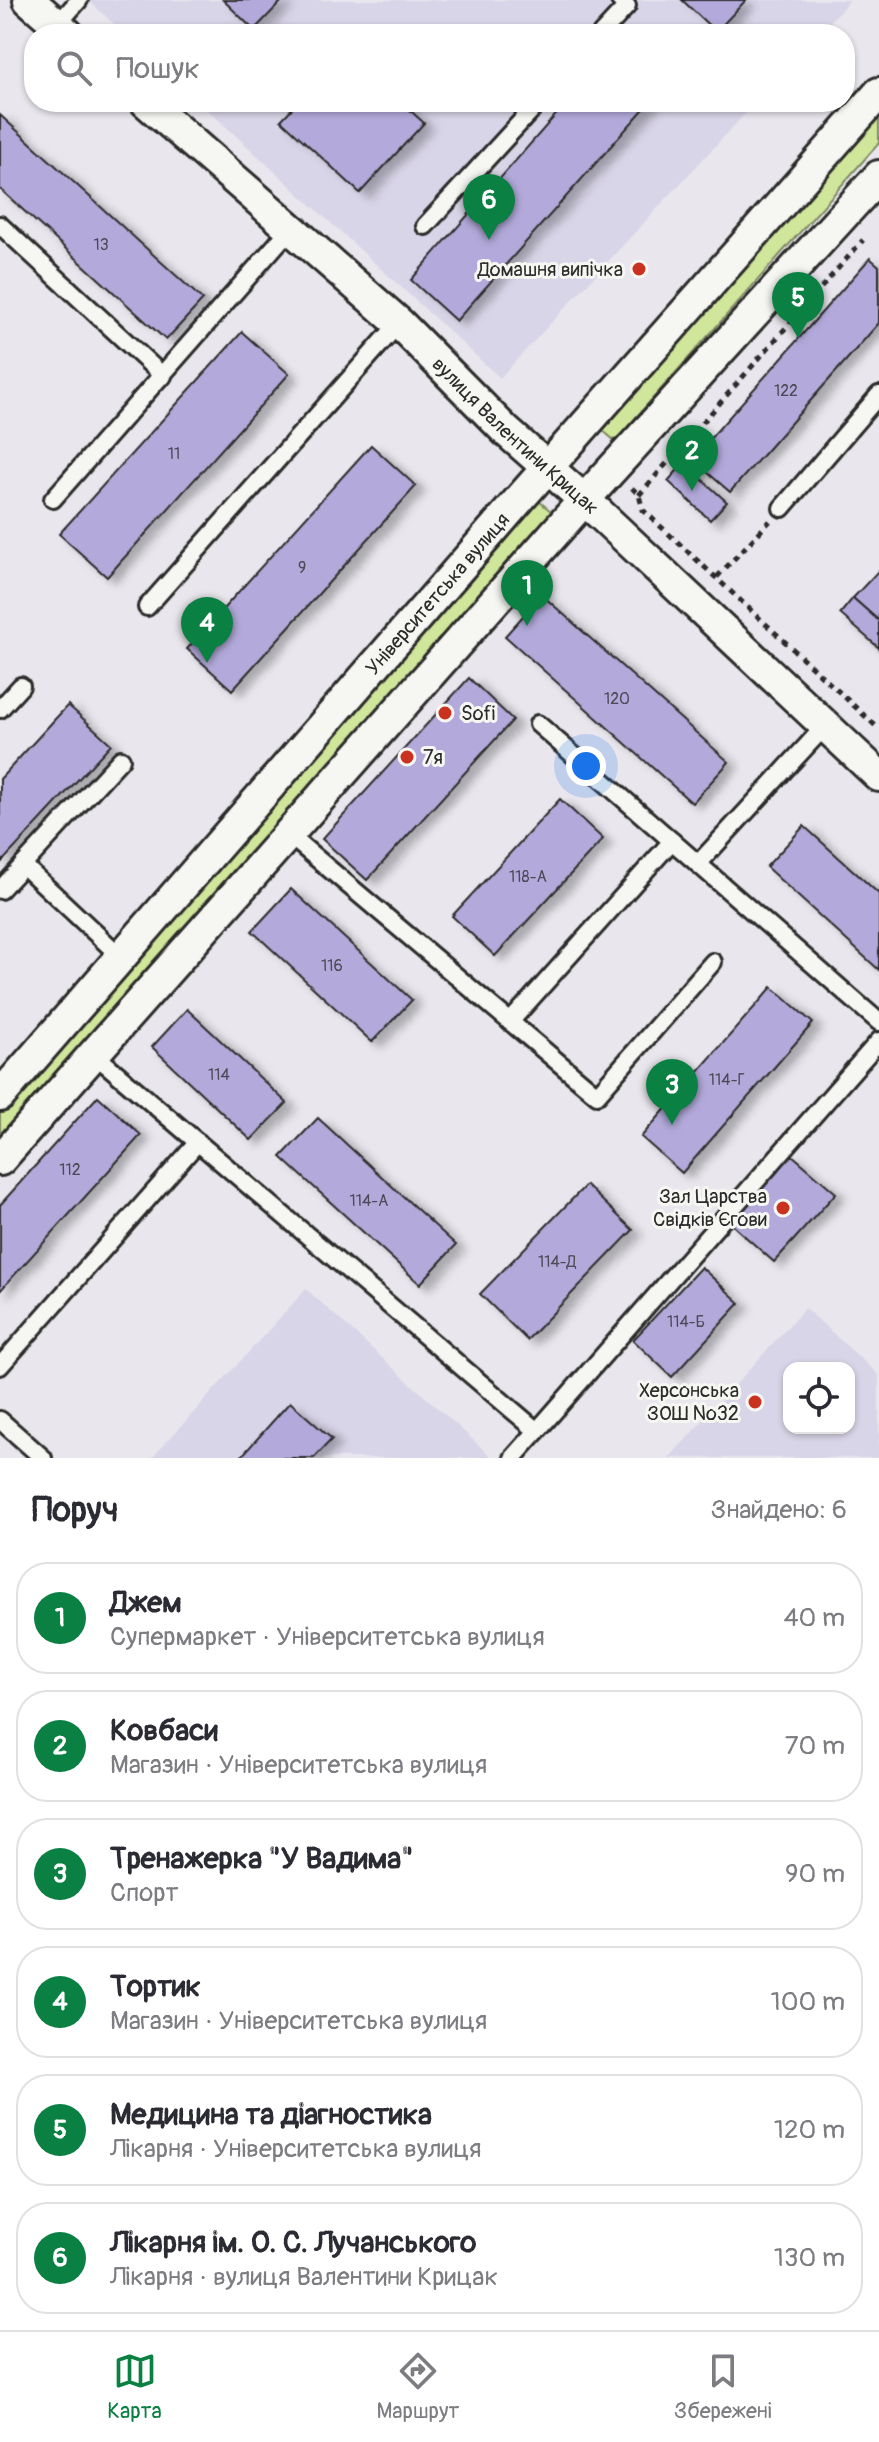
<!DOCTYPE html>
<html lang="uk">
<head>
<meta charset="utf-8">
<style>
  :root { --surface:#fff; --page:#f7f7f7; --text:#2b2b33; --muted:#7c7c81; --line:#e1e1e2; --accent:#0b8043 }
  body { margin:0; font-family:Pangolin,sans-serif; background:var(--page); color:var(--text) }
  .controls { position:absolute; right:24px; bottom:24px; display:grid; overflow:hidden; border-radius:16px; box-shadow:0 2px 6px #0004 }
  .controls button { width:72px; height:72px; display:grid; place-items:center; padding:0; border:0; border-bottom:2px solid var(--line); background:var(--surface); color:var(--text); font:40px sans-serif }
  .you { position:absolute; left:586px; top:766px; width:28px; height:28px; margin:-20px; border:6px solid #fff; border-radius:50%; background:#1a73e8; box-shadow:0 0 0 12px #1a73e833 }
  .badge { display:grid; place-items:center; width:52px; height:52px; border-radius:50%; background:var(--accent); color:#fff; font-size:26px; font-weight:700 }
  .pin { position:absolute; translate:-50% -66px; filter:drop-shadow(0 2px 4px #0008) }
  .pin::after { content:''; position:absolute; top:42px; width:28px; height:24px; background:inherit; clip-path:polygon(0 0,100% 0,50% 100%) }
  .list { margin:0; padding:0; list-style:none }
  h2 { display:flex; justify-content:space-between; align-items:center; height:104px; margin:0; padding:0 32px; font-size:34px }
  h2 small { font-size:26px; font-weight:400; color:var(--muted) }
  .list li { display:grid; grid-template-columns:52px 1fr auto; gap:24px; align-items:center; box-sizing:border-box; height:112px; margin:0 16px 16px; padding:0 16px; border:2px solid var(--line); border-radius:32px }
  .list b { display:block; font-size:30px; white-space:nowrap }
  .list p { margin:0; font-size:26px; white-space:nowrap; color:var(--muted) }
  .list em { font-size:26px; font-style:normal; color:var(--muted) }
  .icon { flex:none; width:44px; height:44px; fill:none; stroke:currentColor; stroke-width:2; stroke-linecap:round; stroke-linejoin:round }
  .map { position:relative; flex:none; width:879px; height:1458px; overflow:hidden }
  .search { position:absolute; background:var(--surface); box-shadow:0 2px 6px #0004; left:24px; right:24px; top:24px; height:88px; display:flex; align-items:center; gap:20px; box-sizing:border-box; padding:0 28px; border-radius:32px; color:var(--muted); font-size:30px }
  .sheet { height:872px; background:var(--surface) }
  nav { display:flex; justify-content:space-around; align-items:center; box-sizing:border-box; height:112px; border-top:2px solid var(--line); background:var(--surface); font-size:22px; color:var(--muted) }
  nav a { display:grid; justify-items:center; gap:4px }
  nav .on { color:var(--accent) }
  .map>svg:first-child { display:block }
  .built { fill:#d9d5e8; fill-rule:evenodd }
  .green { fill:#d0e69b; stroke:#7e8863; stroke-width:2 }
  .building { fill:#b3aadb; stroke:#2b2b2b; stroke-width:2; filter:url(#shadow) }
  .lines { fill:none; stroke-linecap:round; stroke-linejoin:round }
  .lane-casing { stroke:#2b2b2b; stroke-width:22 }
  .street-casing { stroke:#2b2b2b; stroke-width:36 }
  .path { stroke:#2b2b2b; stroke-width:5; stroke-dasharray:6 6; stroke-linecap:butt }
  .lane { stroke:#f6f6f2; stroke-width:16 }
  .street { stroke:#f6f6f2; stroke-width:30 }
  .poi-dot { fill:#c8321e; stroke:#f6f6f2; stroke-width:3 }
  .labels { text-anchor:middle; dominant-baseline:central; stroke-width:6; stroke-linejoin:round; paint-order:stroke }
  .number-label { font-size:16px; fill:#4d4b57 }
  .poi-label { font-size:20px; fill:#2b2b2b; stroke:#f6f6f2; text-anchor:end }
  .street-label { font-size:20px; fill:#2b2b2b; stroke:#f6f6f2 }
</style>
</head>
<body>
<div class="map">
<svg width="879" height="1458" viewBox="0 0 879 1458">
  <defs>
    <filter id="shadow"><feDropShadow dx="9" dy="5" stdDeviation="4" flood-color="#0004"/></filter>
  </defs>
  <rect width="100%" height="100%" fill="#e9e7ed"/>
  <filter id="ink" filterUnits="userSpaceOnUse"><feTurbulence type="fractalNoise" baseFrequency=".0125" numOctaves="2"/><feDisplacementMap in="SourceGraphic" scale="16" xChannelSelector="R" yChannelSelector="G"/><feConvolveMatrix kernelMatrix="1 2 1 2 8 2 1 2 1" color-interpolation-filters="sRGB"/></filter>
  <g filter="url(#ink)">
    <!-- built -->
    <g class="built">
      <polygon points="88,0 850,0 819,34 125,34"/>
      <polygon points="199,102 756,102 500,378"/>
      <polygon points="306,1289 493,1458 152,1458"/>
      <path d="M805,1308l74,67v83h-210zM849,1368v60h-60v-60z"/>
    </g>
    <!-- green -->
    <g class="green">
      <polygon points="879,115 879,143 615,441 601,429"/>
      <polygon points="539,501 552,512 0,1139 0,1113"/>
    </g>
    <!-- building -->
    <g class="building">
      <polygon points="223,0 283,0 254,30"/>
      <polygon points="682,0 746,0 716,32"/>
      <polygon points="298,102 401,102 424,123 360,193 281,120"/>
      <polygon points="567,102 650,102 456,321 411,280"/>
      <polygon points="0,115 203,300 166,340 0,189"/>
      <polygon points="870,258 879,266 879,323 730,492 692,459"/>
      <polygon points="242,332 289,374 107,577 59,534"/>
      <polygon points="371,445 416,486 232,690 187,649"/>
      <polygon points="684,463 727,502 710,520 668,481"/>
      <polygon points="879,570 879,621 853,598"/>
      <polygon points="542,595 729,762 692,803 505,636"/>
      <polygon points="853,598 879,621 879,648 840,614"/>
      <polygon points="469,678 513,720 367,880 322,839"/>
      <polygon points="68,705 111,744 0,864 0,779"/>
      <polygon points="560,799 603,839 495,956 452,916"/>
      <polygon points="804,826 879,894 879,970 766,867"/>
      <polygon points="291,889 412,1000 372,1042 252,931"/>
      <polygon points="772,987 813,1023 682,1173 641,1137"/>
      <polygon points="187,1009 287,1103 251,1140 152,1047"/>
      <polygon points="98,1096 141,1135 0,1291 0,1205"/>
      <polygon points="318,1118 456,1245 420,1284 281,1157"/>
      <polygon points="791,1154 836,1193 774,1262 730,1223"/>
      <polygon points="586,1185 633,1230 527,1340 480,1294"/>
      <polygon points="701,1267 740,1303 672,1377 633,1340"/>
      <polygon points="290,1402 332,1439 314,1458 240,1458"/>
    </g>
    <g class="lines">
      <defs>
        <g id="lane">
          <polyline points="57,25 79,0"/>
          <polyline points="601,34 627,6 620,0"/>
          <polyline points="0,225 163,376"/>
          <polyline points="425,226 539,102"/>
          <polyline points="53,499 291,228"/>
          <polyline points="782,508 879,395"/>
          <polyline points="147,607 399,323"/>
          <polyline points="0,709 21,686"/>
          <polyline points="538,724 879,1022"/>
          <polyline points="289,835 597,1095 713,962"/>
          <polyline points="698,864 825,726"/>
          <polyline points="23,865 122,958"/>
          <polyline points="0,890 121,759"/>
          <polyline points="510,1022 672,841"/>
          <polyline points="94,1054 537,1431 513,1458"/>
          <polyline points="0,1366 198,1142"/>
          <polyline points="0,1420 43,1458"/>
          <polyline points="537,1431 879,1041"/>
        </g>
        <g id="street">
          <polyline points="29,0 68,34"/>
          <path id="s1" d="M146,102l253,221 107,108 94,83 279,262"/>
          <path id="s2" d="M0,1096l524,-602 355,-401"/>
          <polyline points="0,1160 584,500 879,176"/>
        </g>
      </defs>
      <!-- lane casing -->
      <use href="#lane" class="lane-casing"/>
      <!-- street casing -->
      <use href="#street" class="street-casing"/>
      <!-- path -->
      <g class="path">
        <polyline points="632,488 639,495 643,510 879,729"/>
        <polyline points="639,495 863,240"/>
        <polyline points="717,577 770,521"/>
      </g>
      <!-- lane -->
      <use href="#lane" class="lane"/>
      <!-- street -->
      <use href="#street" class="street"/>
    </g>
  </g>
  <!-- markers -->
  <g class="poi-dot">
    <circle cx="639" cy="269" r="8"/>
    <circle cx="445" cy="713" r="8"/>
    <circle cx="407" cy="757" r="8"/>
    <circle cx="783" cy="1208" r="8"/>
    <circle cx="755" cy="1402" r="8"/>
  </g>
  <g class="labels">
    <!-- number labels -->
    <g class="number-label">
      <text x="101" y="245">13</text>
      <text x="786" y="391">122</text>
      <text x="174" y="454">11</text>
      <text x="302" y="568">9</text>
      <text x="617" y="699">120</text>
      <text x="528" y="877">118-А</text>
      <text x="332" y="966">116</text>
      <text x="219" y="1075">114</text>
      <text x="727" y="1080">114-Г</text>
      <text x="70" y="1170">112</text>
      <text x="369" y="1201">114-А</text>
      <text x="557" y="1262">114-Д</text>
      <text x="686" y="1322">114-Б</text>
    </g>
    <!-- poi labels -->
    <g class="poi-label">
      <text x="623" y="269">Домашня випічка</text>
      <text x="461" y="713" text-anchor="start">Sofi</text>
      <text x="423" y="757" text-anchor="start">7я</text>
      <text x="767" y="1196">Зал Царства<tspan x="767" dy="23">Свідків Єгови</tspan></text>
      <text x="739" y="1390">Херсонська<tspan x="739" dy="23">ЗОШ №32</tspan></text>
    </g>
    <!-- street labels -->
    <g class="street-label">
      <text stroke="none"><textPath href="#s1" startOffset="498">вулиця Валентини Крицак</textPath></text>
      <text stroke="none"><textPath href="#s2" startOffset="666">Університетська вулиця</textPath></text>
    </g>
  </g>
</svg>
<div class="controls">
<button><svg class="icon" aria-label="locate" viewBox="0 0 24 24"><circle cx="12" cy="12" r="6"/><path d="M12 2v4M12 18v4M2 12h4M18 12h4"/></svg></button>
</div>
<div class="you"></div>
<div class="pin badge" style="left:527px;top:626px">1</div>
<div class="pin badge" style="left:692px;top:491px">2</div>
<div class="pin badge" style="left:672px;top:1125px">3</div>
<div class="pin badge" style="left:207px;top:663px">4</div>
<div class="pin badge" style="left:798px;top:338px">5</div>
<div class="pin badge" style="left:489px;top:240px">6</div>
<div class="search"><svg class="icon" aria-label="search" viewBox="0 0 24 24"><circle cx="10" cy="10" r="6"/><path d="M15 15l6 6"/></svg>Пошук</div>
</div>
<section class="sheet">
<h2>Поруч<small>Знайдено: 6</small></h2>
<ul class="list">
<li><span class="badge">1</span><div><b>Джем</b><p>Супермаркет · Університетська вулиця</p></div><em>40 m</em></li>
<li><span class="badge">2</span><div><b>Ковбаси</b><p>Магазин · Університетська вулиця</p></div><em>70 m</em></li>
<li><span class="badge">3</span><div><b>Тренажерка &quot;У Вадима&quot;</b><p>Спорт</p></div><em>90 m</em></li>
<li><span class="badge">4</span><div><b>Тортик</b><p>Магазин · Університетська вулиця</p></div><em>100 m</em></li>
<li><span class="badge">5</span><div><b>Медицина та діагностика</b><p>Лікарня · Університетська вулиця</p></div><em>120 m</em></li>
<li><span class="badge">6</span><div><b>Лікарня ім. О. С. Лучанського</b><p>Лікарня · вулиця Валентини Крицак</p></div><em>130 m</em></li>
</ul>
</section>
<nav>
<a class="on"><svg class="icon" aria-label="map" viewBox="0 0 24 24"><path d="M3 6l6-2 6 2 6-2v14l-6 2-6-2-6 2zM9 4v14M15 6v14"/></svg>Карта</a>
<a><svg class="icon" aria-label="directions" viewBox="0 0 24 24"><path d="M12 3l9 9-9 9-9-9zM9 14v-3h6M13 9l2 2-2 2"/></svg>Маршрут</a>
<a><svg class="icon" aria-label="saved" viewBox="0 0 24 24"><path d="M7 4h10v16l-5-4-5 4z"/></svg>Збережені</a>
</nav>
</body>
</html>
